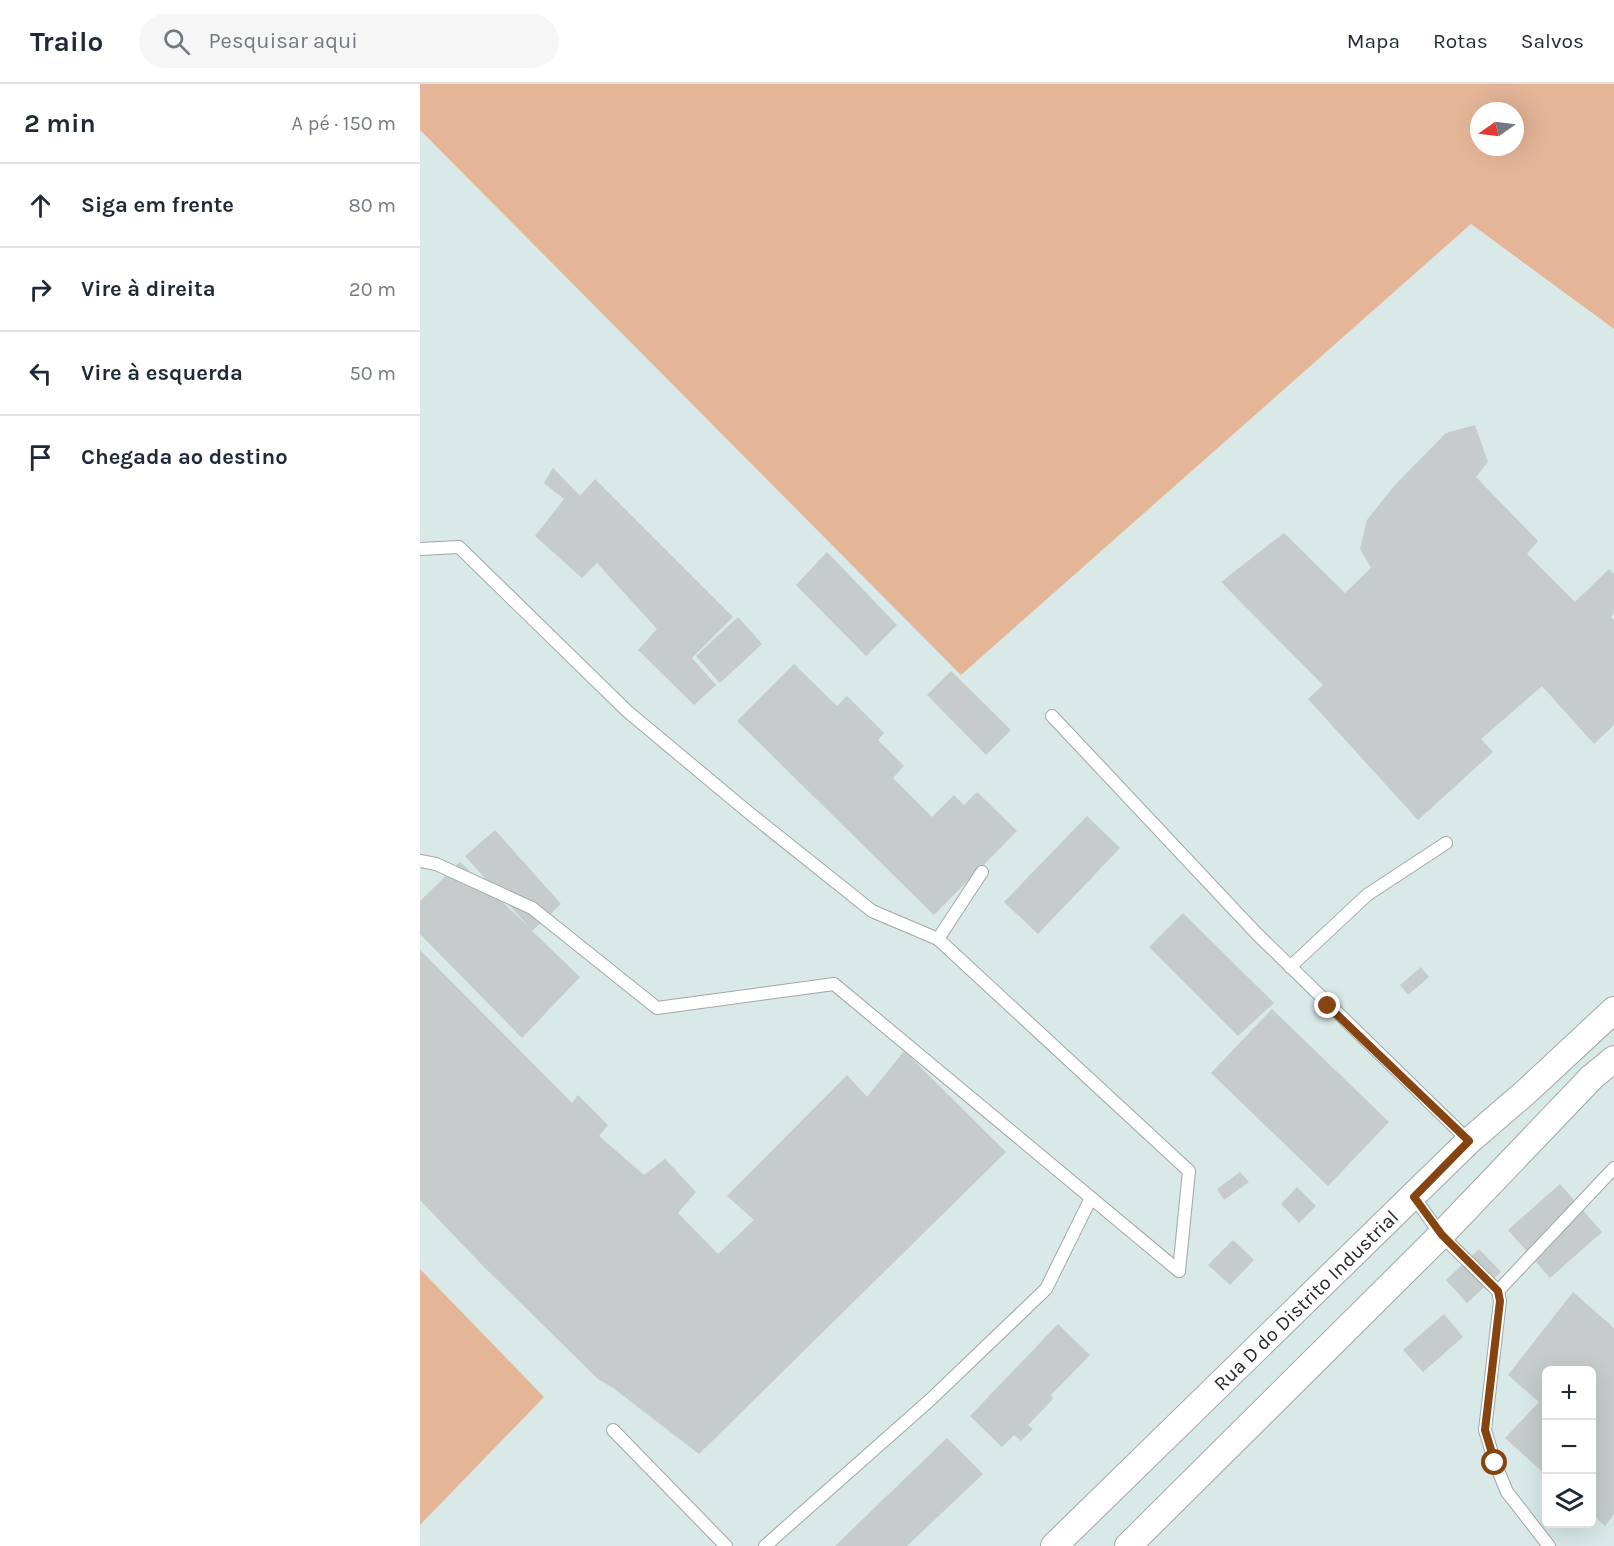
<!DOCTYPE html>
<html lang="pt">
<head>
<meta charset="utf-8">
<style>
  :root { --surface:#fff; --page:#f6f6f7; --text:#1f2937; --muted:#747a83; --line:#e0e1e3 }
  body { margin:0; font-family:Karla,sans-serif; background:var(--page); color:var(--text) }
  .controls { position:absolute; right:18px; bottom:18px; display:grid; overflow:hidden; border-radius:9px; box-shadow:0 6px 24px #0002 }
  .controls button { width:54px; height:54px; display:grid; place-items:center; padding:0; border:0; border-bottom:2px solid var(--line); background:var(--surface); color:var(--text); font:30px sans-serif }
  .compass { position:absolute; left:1050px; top:18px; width:54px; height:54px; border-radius:50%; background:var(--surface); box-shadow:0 6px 24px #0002; rotate:256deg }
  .stop { position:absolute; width:18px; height:18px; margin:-14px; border:4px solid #864411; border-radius:50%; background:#fff }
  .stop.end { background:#864411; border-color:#fff; box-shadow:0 2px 6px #0008 }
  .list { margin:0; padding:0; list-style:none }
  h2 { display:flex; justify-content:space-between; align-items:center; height:78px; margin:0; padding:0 24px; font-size:26px }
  h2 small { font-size:20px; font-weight:400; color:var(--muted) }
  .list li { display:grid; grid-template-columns:39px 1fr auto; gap:18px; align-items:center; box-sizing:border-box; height:84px; padding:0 24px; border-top:2px solid var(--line) }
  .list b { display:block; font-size:22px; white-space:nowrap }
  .list em { font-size:20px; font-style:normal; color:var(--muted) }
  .icon { flex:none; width:33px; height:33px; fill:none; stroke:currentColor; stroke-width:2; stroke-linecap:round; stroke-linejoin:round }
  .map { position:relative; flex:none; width:1194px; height:1462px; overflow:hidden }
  header { display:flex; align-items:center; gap:36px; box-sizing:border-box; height:84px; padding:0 30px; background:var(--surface); border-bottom:2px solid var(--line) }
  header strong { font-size:28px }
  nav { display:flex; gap:33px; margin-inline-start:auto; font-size:21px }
  .search { width:420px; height:54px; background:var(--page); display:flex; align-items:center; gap:15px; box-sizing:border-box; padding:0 21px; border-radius:33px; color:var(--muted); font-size:22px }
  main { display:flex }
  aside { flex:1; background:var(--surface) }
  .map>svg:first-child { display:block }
  .built { fill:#d8e9e7; fill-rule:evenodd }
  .green { fill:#e5b598; fill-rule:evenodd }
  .building { fill:#c5cccb }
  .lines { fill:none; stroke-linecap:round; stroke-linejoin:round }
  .service-casing { stroke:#a0a7a7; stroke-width:14 }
  .minor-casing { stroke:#a0a7a7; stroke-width:28 }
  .service { stroke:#fff; stroke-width:12 }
  .minor { stroke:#fff; stroke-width:26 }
  .route { stroke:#864411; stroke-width:8 }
  .labels { text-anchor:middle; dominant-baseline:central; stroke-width:5; stroke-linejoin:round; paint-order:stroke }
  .street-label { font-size:20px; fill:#242727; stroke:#fff }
</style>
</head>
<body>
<header>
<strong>Trailo</strong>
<div class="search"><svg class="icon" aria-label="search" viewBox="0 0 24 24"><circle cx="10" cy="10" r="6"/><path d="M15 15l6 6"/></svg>Pesquisar aqui</div>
<nav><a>Mapa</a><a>Rotas</a><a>Salvos</a></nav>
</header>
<main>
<aside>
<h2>2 min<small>A pé · 150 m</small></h2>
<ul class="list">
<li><svg class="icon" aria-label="ahead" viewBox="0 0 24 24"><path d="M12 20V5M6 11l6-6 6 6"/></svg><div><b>Siga em frente</b></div><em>80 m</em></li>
<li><svg class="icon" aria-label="right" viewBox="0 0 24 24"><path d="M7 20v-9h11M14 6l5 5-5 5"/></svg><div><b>Vire à direita</b></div><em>20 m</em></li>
<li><svg class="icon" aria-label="left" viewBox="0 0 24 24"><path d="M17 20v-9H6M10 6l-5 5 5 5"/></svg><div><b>Vire à esquerda</b></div><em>50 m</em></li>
<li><svg class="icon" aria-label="arrive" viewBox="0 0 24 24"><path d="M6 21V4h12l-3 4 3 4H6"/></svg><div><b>Chegada ao destino</b></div></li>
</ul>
</aside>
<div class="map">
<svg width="1194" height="1462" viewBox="0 0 1194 1462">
  <rect width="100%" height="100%" fill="#eef6f5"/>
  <!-- built -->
  <path class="built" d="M0,46l541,544 510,-450 143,105v1217h-1194zM1126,1286h46v154h-46z"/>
  <!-- green -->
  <g class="green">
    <path d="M0,0h1194v245l-143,-105 -510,451 -541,-545zM1059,27h36v36h-36z"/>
    <polygon points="0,1185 124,1313 0,1441"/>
  </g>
  <!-- building -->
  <g class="building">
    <polygon points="1055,341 1068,378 1056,393 1118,457 1107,470 1155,518 1189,485 1194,490 1194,529 1191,533 1194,536 1194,641 1174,660 1122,602 1061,655 1073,668 998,736 888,615 903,601 801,498 864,449 925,509 951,484 940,465 947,436 974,402 1026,349"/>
    <polygon points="133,384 160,412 175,395 313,533 272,574 296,601 274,621 218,566 237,545 177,479 162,494 115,452 144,415 124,399"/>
    <polygon points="407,468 477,541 446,572 376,501"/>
    <polygon points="318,533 342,560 300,599 276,572"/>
    <polygon points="374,580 417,622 427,612 464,649 458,656 484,682 473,694 512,733 534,711 544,721 557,708 597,747 514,831 317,637"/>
    <polygon points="531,587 591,646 566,671 507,611"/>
    <polygon points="667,732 700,764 618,850 584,818"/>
    <polygon points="75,746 141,820 112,847 160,893 102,954 0,850 0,817 40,778 109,843 45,772"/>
    <polygon points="763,829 854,919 818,952 729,863"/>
    <polygon points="0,866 152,1019 158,1011 188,1041 179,1052 224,1091 245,1075 276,1108 258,1129 298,1170 334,1136 307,1112 427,991 447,1013 484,967 586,1068 279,1370 193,1304 178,1295 63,1182 0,1116"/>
    <polygon points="1001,883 1009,893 988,911 980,901"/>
    <polygon points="852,925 969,1038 908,1102 791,989"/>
    <polygon points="820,1088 829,1098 804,1116 797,1105"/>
    <polygon points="1140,1100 1182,1148 1130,1194 1088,1146"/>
    <polygon points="877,1103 896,1122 879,1139 861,1120"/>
    <polygon points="813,1156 834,1176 810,1201 788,1181"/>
    <polygon points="1059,1165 1081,1188 1047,1219 1026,1196"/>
    <polygon points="1153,1208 1194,1244 1194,1430 1185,1442 1172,1430 1172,1286 1126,1286 1126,1391 1085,1354 1119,1318 1088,1291"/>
    <polygon points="1024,1230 1043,1253 1003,1288 983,1266"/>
    <polygon points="638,1240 670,1271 631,1311 633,1315 608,1341 613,1345 601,1357 594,1351 582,1363 550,1332"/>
    <polygon points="527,1354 563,1390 487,1462 415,1462"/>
  </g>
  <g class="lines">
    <defs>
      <g id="service">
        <polyline points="0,465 39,463 207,627 328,728 452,827 518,855 562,788"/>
        <polyline points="632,632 836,849 1049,1057"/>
        <polyline points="0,777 16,780 112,824 237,924 414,900 759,1187"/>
        <polyline points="518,855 769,1087 759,1187"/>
        <polyline points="870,883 947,811 1026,759"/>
        <polyline points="994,1113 1021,1151 1078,1207 1080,1217 1065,1346 1075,1379 1087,1408 1129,1462"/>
        <polyline points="1078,1207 1194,1084"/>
        <polyline points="193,1346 306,1462"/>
        <polyline points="345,1462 510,1316 626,1205 671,1114"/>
      </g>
      <g id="minor">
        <path id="s1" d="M634,1462l415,-405 58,-50 87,-81"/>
        <polyline points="708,1462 1021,1151 1172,993 1194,975"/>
      </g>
    </defs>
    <!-- service casing -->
    <use href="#service" class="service-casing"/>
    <!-- minor casing -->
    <use href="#minor" class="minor-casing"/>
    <!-- service -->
    <use href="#service" class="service"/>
    <!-- minor -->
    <use href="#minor" class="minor"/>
  </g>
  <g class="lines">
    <!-- route -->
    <polyline class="route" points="908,922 1049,1057 994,1113 1022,1151 1078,1207 1080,1217 1065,1346 1075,1379"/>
  </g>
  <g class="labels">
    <!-- street labels -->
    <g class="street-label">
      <text stroke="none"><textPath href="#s1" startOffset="352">Rua D do Distrito Industrial</textPath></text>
    </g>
  </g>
</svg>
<div class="controls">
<button>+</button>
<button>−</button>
<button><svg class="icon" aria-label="layers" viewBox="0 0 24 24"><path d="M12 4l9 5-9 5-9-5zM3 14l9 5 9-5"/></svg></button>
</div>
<svg class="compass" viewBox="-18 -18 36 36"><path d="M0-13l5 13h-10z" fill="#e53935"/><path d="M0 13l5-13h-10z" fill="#747a83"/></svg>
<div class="stop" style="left:1075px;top:1379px"></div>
<div class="stop end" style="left:908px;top:922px"></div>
</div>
</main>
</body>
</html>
